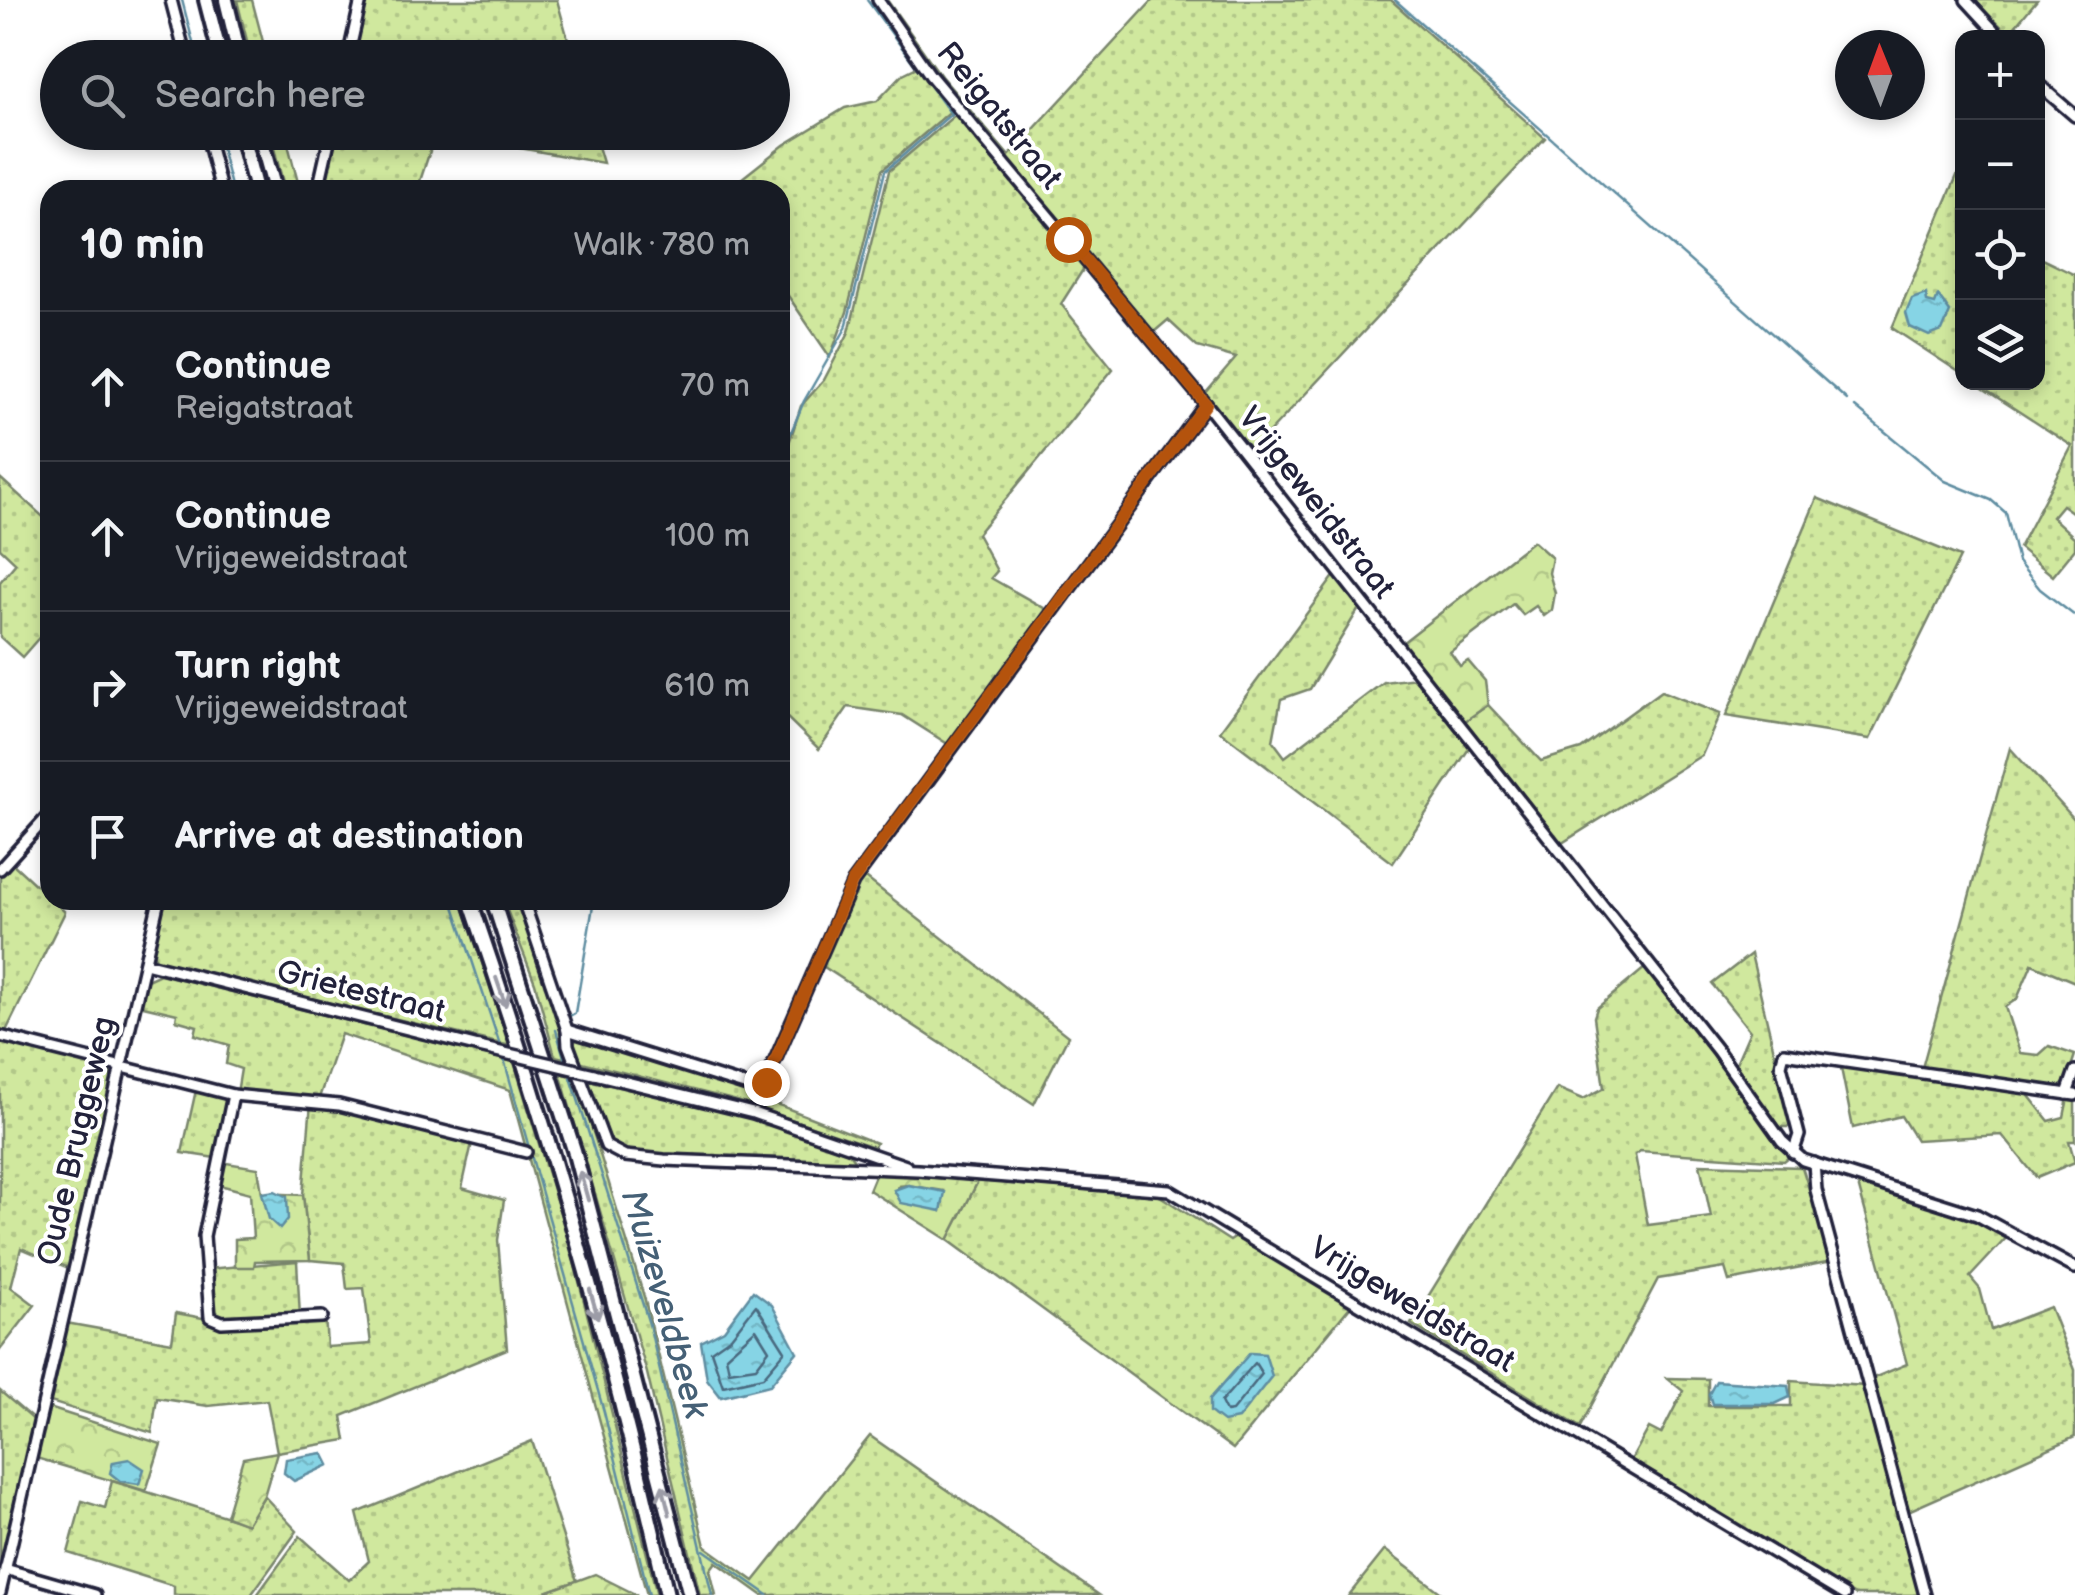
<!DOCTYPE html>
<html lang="en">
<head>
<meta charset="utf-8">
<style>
  :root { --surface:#171b24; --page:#242831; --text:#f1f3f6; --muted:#9ea1a6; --line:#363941 }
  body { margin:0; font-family:"Balsamiq Sans",sans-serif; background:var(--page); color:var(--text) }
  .controls { position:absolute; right:30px; top:30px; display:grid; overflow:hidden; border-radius:20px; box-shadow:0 5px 15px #0003 }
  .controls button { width:90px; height:90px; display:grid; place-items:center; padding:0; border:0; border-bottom:2px solid var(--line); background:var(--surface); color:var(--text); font:50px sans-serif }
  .compass { position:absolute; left:1835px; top:30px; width:90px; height:90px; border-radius:50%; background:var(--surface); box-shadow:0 5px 15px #0003; rotate:359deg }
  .stop { position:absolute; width:30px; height:30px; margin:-22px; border:8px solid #b45309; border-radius:50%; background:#fff }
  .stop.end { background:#b45309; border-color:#fff; box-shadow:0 2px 10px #0008 }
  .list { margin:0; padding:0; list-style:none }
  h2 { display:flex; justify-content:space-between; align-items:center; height:130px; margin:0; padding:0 40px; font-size:42px }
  h2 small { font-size:32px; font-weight:400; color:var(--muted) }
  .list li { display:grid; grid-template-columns:65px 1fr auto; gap:30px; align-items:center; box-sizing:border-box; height:150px; padding:0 40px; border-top:2px solid var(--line) }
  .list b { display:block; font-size:38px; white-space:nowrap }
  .list p { margin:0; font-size:32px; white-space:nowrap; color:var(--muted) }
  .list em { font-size:32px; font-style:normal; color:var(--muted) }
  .icon { flex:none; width:55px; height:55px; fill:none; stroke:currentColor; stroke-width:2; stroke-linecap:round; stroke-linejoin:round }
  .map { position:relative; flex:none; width:2075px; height:1595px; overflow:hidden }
  .search { position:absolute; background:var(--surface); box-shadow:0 5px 15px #0003; left:40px; top:40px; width:750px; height:110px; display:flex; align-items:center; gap:25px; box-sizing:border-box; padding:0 35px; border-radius:55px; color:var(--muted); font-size:38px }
  .panel { position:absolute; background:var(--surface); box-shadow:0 5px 15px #0003; left:40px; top:180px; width:750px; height:730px; border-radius:30px }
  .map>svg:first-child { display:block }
  .grass { fill:url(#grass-dots); stroke:#79856c; stroke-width:2.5 }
  .forest { fill:url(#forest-crowns); stroke:#79856c; stroke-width:2.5; fill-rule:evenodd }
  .water { fill:url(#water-ripples); stroke:#5e8da1; stroke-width:2.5 }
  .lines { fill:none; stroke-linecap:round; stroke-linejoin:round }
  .shore { stroke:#4a697f; stroke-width:2.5 }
  .stream { stroke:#5e8da1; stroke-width:2.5 }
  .minor-casing { stroke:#22223b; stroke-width:16 }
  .highway-casing { stroke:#22223b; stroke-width:20 }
  .minor { stroke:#fff; stroke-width:9 }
  .highway { stroke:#fff; stroke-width:12 }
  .minor-bridge-casing { stroke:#22223b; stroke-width:16; stroke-linecap:butt }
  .minor-bridge { stroke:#fff; stroke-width:9 }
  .oneway { stroke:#9c9ca7 }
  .route { stroke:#b45309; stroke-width:12 }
  .labels { text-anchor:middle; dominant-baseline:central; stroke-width:8; stroke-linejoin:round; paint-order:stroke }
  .street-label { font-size:32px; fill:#22223b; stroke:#fff }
  .water-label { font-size:35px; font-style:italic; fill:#456076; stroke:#fff }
</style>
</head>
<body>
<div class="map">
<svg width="2075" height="1595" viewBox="0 0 2075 1595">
  <defs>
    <pattern id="grass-dots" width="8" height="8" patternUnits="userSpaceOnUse" patternTransform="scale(2.5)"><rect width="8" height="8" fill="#d0e89e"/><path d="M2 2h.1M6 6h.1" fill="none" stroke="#b2c789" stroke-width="1.8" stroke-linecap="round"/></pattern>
    <pattern id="forest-crowns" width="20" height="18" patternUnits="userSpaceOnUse" patternTransform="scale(2.5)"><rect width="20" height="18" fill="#d0e89e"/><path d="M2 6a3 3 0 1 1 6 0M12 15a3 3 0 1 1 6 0" fill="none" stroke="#b2c789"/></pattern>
    <pattern id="water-ripples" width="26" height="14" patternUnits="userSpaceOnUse" patternTransform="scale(2.5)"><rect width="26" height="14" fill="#86d4e5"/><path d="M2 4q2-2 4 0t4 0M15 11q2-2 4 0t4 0" fill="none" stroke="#73b6c5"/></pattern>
  </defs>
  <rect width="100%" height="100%" fill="#fff"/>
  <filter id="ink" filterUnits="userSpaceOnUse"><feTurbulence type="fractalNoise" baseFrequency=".01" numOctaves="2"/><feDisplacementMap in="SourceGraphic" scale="20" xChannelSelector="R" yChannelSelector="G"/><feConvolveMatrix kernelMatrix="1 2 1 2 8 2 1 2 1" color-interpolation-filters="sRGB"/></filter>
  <g filter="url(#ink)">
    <!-- grass -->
    <g class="grass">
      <polygon points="237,0 252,0 267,57 251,57"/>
      <polygon points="365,0 557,0 573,57 352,58"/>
      <polygon points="882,0 887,0 941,76 1009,156 1153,0 1391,0 1545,138 1251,452 1205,394 1236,358 1197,347 1168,320 1154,332 959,104"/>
      <polygon points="1973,0 2037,0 2009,34"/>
      <polygon points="919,66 953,109 882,170 847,312 830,357 780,284 780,190 727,190 784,145 845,108 877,101 903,74"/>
      <polygon points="956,114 1084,268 1061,304 1113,369 977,534 997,571 991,578 1049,611 951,746 902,715 848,707 819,749 780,711 780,471 801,406 824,380 849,332 889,171"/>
      <polygon points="270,133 285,133 300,190 285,190"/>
      <polygon points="335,133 594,133 603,163 436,133 417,190 322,190"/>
      <polygon points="1962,164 1962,374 1892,328"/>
      <polygon points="2038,257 2075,275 2075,514 2062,505 2052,517 2075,538 2075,549 2053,576 2019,548 2072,446 1975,383 2038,382"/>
      <polygon points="0,478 50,523 50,625 22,657 0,637 0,582 16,563 0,548"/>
      <polygon points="1817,498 1960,557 1870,739 1726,716"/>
      <polygon points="1335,575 1360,607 1310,689 1281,699 1273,741 1285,757 1384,682 1416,678 1470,747 1393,863 1220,731"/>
      <polygon points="1661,691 1720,714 1702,755 1562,843 1465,721 1488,705 1541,761 1581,749"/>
      <polygon points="2010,748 2075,820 2075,982 2032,964 2017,999 2005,1007 2020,1053 2039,1055 2049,1046 2075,1055 2066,1082 2057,1089 1922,1068"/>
      <polygon points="11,862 65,912 5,1033 0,1032 0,874"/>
      <polygon points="862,875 1068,1036 1034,1104 821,965"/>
      <polygon points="163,900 461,900 510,1046 158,962 151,951"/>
      <polygon points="503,900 521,900 564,1030 560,1033 568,1059 555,1056 535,983"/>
      <polygon points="1751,954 1791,1122 1788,1127 1780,1127 1735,1065 1750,1031 1712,984"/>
      <polygon points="1646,967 1789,1157 1784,1161 1640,1151 1635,1155 1648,1225 1711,1217 1700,1164 1802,1167 1832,1261 1729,1281 1725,1268 1658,1279 1580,1427 1411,1324 1557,1088 1583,1099 1604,1088 1594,1017 1597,1008"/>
      <polygon points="160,974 514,1062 571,1249 657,1595 647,1595 510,1090 341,1034 319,1098 237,1093 241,1069 226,1064 229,1045 195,1035 197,1026 176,1020 177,1014 139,1005 145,981"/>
      <polygon points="572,1035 725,1084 876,1143 874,1147 737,1101 578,1061"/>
      <polygon points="0,1039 108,1068 113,1081 71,1269 21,1248 11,1287 35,1305 0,1350"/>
      <polygon points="1840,1063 2025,1091 2049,1121 2064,1117 2068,1098 2075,1099 2075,1141 2069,1141 2075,1162 2037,1178 2002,1135 1916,1140 1901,1116 1853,1128"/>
      <polygon points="560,1073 576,1077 645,1300 705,1546 754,1581 870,1436 1099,1595 762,1595 716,1562 710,1570 716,1595 700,1595 647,1373"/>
      <polygon points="583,1079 730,1112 847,1151 854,1160 848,1166 626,1153 609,1142"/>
      <polygon points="196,1090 227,1098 216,1158 182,1153"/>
      <polygon points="311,1103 472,1143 462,1188 504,1200 498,1240 507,1349 342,1416 346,1440 277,1452 267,1400 208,1406 157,1398 152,1433 47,1401 66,1323 172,1342 176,1313 208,1319 208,1269 297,1261 300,1317 325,1315 327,1347 371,1344 364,1288 347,1289 344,1263 310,1260 303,1195"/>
      <polygon points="978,1181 1160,1196 1230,1241 1236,1237 1353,1303 1233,1449 948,1240"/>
      <polygon points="1857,1181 1949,1209 2009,1235 1970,1277 1980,1289 1991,1330 2050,1307 2075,1370 2075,1437 1906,1512 1871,1379 1907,1364"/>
      <polygon points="1667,1378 1708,1379 1708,1406 1791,1406 1791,1381 1865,1386 1919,1595 1855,1595 1631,1460 1649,1428 1661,1434 1683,1391"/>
      <polygon points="0,1391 35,1421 2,1570 0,1569"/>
      <polygon points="532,1441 577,1581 538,1595 257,1595 300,1536 349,1580 369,1561 357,1513"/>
      <polygon points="112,1481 247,1523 264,1496 297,1531 251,1595 174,1595 174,1586 68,1553 82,1501 105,1508"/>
      <polygon points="1385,1550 1444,1595 1445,1595 1349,1595"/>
    </g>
    <!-- forest -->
    <g class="forest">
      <polygon points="1533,541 1552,558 1549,573 1555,593 1552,610 1544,616 1536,606 1523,615 1513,604 1450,652 1460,666 1468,661 1485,681 1488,705 1465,721 1402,643"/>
      <polygon points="220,1162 258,1168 262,1193 303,1195 310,1260 255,1261 254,1267 235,1267 235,1239 253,1238 250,1193 216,1184"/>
      <path d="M876,1173l102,8 -30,59 -79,-50zM908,1185l36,6 -3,20 -46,-18 4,-7z"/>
      <polygon points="46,1407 161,1444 146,1491 36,1458"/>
      <polygon points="277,1452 264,1496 247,1524 226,1516 243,1458"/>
      <polygon points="595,1574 637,1595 538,1595"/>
    </g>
    <!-- water -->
    <g class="water">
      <polygon points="1926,294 1927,302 1935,304 1938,296 1950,312 1942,331 1929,336 1910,327 1906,313 1912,299"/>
      <polygon points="908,1185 945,1192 941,1211 901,1203 894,1190"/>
      <polygon points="275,1191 287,1197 288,1219 280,1229 269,1219 262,1193"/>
      <polygon points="753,1291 772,1305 797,1352 770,1385 721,1397 707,1379 701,1342 724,1330"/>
      <polygon points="1250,1353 1265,1354 1272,1376 1238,1419 1223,1422 1210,1412 1210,1399"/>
      <polygon points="1716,1381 1788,1386 1790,1397 1775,1404 1712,1404 1709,1394"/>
      <polygon points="323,1453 329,1465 294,1481 284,1473 286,1459"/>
      <polygon points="129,1459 144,1469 139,1484 120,1481 110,1473 113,1462"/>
    </g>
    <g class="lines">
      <!-- shore -->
      <g class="shore">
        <polygon points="756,1305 785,1351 763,1377 723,1386 711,1351 731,1337"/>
        <polygon points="756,1329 769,1350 756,1367 729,1371 726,1356"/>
        <polygon points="1255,1363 1262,1374 1232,1411 1226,1412 1221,1402"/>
      </g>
      <!-- stream -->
      <g class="stream">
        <polyline points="182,0 197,58"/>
        <polyline points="1395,0 1847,400"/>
        <polyline points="217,132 232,190"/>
        <polyline points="1855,407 1945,481 1991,500 2006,513 2018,562 2040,589 2075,616"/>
        <polyline points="780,459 804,401 846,328 885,171 951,114 867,0"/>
        <polyline points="452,900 501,1048"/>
        <polyline points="568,1017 575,1013 594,900"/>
        <polyline points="556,1030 566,1064"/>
        <polyline points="503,1056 604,1412 649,1595"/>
        <polyline points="569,1071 649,1324 712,1595"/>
        <polyline points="704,1550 768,1595"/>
      </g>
      <defs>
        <g id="minor">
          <polyline points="171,0 186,58"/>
          <polyline points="878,0 930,75 1206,404 1717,1050 1782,1141 1803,1160 1977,1215 2075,1268"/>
          <polyline points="1966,0 2001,38"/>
          <polyline points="348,58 361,0"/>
          <polyline points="2038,84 2075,116"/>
          <polyline points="206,132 221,190"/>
          <polyline points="318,190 331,132"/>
          <polyline points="1206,404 853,882 766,1081 757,1089 567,1030 568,1045 606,1146 625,1156 664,1160 918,1170 1169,1190 1844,1595"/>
          <polyline points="0,869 50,814"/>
          <polyline points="523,900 567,1030"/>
          <polyline points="145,963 479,1047"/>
          <polyline points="0,1036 233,1095 339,1105 526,1152"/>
          <polyline points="594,1074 753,1113 906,1166"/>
          <polyline points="2067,1094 2075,1071"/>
          <polyline points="233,1095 204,1236 210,1317 222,1322 322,1317"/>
          <polyline points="1793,1153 1799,1135 1781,1065 1784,1053 2075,1095"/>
          <polyline points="1814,1163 1816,1190 1925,1595"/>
          <polyline points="5,1569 95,1595"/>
          <polyline points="0,1593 159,900"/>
        </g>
        <g id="highway">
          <polyline points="206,0 221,58"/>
          <polyline points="226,0 240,58"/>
          <polyline points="241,132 256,190"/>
          <polyline points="259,132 275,190"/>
          <path d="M470,900c78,227 145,460 197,695"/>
          <polyline points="493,900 574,1150 690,1595"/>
        </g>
      </defs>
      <!-- minor casing -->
      <use href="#minor" class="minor-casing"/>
      <!-- highway casing -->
      <use href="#highway" class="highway-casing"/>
      <!-- minor -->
      <use href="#minor" class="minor"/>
      <!-- highway -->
      <use href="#highway" class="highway"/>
      <defs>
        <polyline id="minor-bridge" points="479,1047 594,1074"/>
      </defs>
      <!-- minor-bridge casing -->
      <use href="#minor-bridge" class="minor-bridge-casing"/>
      <!-- minor-bridge -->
      <use href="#minor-bridge" class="minor-bridge"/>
    </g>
    <!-- one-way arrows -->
    <defs><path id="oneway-shaft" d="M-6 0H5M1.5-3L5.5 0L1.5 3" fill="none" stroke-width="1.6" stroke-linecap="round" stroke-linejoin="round" transform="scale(2.5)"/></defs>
    <g class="oneway">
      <use href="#oneway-shaft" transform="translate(501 992) rotate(71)"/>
      <use href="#oneway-shaft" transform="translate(584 1186) rotate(-106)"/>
      <use href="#oneway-shaft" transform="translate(594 1304) rotate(74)"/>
      <use href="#oneway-shaft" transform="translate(666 1500) rotate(-104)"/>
    </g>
  </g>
  <g class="lines" filter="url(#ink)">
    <!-- route -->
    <polyline class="route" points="766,1082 852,882 1206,404 1068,239"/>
  </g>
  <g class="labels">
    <!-- street labels -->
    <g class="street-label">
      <text transform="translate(999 116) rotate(51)">Reigatstraat</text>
      <text transform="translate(1316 503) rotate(52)">Vrijgeweidstraat</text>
      <text transform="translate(361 992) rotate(14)">Grietestraat</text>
      <text transform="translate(77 1141) rotate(-77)">Oude Bruggeweg</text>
      <text transform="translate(1412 1305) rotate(31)">Vrijgeweidstraat</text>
    </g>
    <!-- water labels -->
    <g class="water-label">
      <text transform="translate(664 1304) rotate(74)">Muizeveldbeek</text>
    </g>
  </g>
</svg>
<div class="controls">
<button>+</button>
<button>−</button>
<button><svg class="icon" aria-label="locate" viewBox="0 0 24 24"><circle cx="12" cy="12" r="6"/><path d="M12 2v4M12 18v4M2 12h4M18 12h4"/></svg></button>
<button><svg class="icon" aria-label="layers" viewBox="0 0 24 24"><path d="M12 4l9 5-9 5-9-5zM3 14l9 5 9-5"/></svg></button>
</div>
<svg class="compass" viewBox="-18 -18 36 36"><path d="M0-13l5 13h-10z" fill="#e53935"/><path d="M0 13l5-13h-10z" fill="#9ea1a6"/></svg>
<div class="stop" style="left:1068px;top:239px"></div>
<div class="stop end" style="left:766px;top:1082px"></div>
<div class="search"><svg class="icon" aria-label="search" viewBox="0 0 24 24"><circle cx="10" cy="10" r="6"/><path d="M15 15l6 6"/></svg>Search here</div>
<section class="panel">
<h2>10 min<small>Walk · 780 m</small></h2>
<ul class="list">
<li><svg class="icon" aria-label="ahead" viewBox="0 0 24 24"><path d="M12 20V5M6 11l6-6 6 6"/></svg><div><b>Continue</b><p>Reigatstraat</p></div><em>70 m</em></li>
<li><svg class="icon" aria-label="ahead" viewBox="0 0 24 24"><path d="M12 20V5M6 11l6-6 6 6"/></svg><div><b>Continue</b><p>Vrijgeweidstraat</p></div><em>100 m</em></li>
<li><svg class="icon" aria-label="right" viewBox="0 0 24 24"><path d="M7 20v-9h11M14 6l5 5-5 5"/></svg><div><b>Turn right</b><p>Vrijgeweidstraat</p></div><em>610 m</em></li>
<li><svg class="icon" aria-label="arrive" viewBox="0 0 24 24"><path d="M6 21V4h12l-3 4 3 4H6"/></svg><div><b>Arrive at destination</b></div></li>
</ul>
</section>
</div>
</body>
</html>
